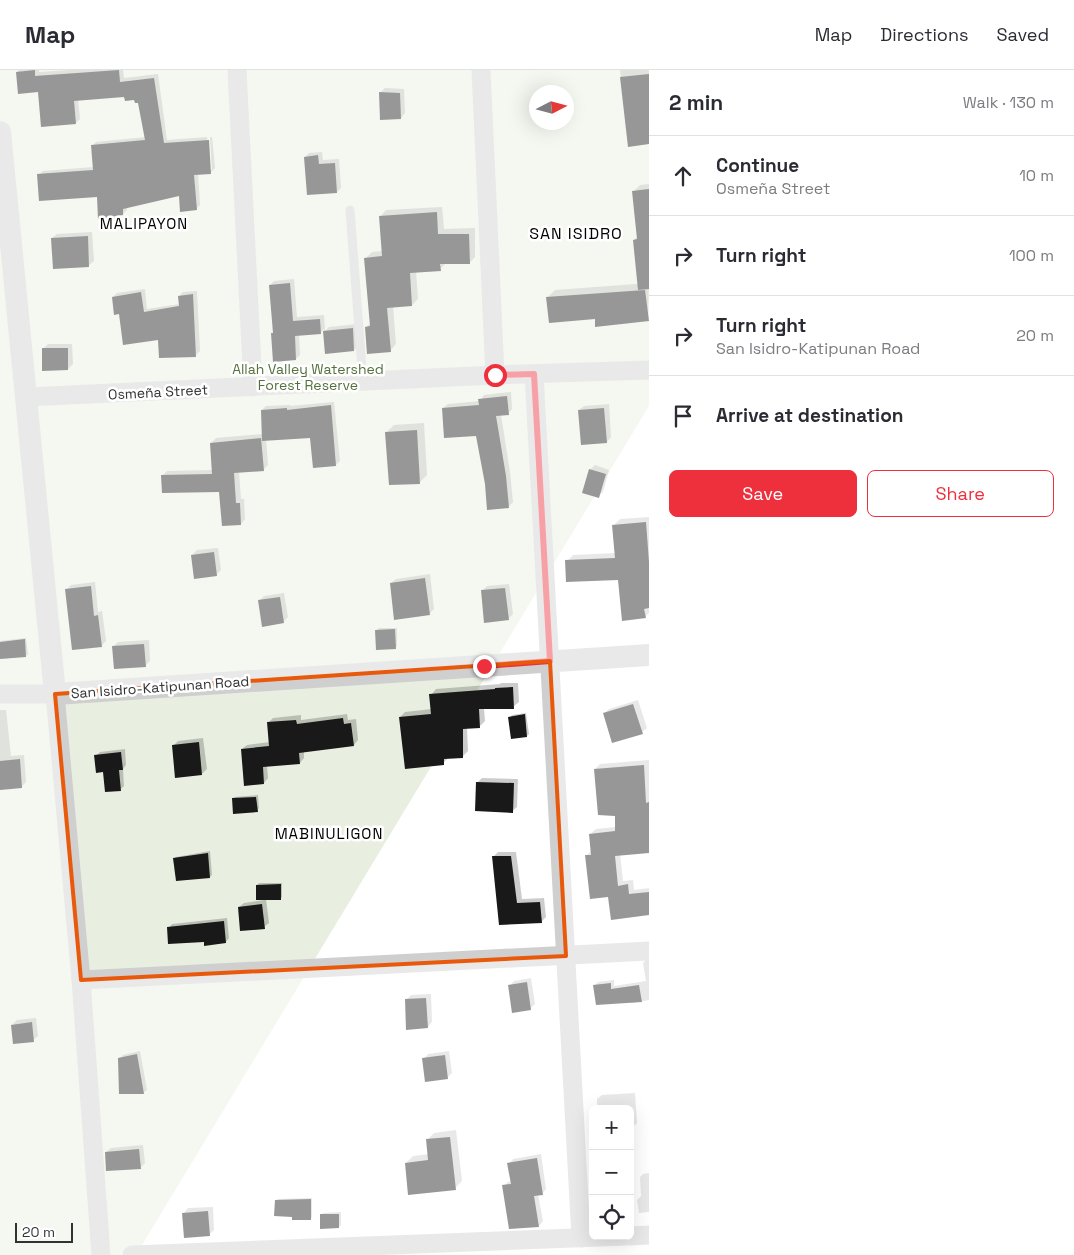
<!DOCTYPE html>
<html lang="en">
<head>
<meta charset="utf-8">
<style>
  :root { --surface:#fff; --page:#f2f2f3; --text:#2b2b33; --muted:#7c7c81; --line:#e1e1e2; --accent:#ee2f3c }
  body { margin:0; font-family:"Space Grotesk",sans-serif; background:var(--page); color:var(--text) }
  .controls { position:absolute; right:15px; bottom:15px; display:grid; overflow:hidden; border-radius:8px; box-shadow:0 5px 20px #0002 }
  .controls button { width:45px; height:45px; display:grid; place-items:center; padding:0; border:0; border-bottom:1px solid var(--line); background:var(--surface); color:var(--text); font:25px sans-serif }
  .compass { position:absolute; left:529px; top:15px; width:45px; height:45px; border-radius:50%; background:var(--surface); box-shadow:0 5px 20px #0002; rotate:84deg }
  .scale { position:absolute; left:15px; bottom:12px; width:58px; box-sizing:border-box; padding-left:5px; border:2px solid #323232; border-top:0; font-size:14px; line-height:18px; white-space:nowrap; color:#323232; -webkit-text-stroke:4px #fff; paint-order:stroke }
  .stop { position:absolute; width:15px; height:15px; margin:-11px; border:4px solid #ee2f3c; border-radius:50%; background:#fff }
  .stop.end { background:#ee2f3c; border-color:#fff; box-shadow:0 1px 5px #0008 }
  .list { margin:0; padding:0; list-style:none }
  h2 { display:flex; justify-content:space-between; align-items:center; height:65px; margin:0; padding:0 20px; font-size:21px }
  h2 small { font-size:16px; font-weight:400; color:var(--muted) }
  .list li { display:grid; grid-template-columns:32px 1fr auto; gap:15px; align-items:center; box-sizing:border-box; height:80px; padding:0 20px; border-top:1px solid var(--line) }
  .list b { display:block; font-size:19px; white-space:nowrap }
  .list p { margin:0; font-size:16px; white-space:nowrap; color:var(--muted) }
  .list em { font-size:16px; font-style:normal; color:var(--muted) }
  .actions { display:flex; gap:10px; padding:15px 20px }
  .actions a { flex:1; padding:11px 0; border:1px solid var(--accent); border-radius:8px; text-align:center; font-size:18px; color:var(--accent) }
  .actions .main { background:var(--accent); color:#fff }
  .icon { flex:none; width:28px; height:28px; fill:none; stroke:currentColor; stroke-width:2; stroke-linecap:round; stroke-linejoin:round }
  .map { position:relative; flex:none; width:649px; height:1185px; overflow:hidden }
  header { display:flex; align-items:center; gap:30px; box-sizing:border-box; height:70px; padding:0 25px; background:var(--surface); border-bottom:1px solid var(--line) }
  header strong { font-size:24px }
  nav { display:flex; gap:28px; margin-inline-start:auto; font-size:18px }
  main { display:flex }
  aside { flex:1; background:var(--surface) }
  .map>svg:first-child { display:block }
  .green { fill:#e8efe0; fill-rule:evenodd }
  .shadow { fill:#0003 }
  .building { fill:#191919 }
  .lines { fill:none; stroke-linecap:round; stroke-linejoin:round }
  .service { stroke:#cfcfcf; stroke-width:9 }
  .minor { stroke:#cfcfcf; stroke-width:19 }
  .tertiary { stroke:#cfcfcf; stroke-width:22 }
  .route { stroke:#ee2f3c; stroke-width:6 }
  .marked { fill:none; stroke:#e8590c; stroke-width:4; stroke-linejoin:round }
  .labels { text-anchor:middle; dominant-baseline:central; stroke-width:5; stroke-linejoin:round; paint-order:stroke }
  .park-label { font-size:14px; fill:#54713c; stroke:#fff }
  .street-label { font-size:14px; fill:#323232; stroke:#fff }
  .neighbourhood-label { font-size:15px; letter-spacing:1px; fill:#000; stroke:#fff }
  .quarter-label { font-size:16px; letter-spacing:1px; fill:#000; stroke:#fff }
</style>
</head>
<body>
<header>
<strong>Map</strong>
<nav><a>Map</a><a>Directions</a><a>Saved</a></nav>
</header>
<main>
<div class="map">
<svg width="649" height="1185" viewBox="0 0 649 1185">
  <rect width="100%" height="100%" fill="#fff"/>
  <!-- green -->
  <path class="green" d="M0,0h649v336l-513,849h-136zM536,22h30v30h-30z"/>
  <!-- shadow -->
  <g class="shadow">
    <polygon points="19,0 39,0 39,2 70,0 123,0 124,8 158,4 167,70 207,67 210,100 212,100 210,67 212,67 215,98 210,103 198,103 200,135 196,139 180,125 127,137 127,140 123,144 98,125 39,105 43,101 94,97 92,76 96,72 146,67 139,31 136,29 125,26 78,29 80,49 76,53 17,2"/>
    <polygon points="620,0 649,0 649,73 630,75"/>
    <polygon points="385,18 404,19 405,43 401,48 380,23"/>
    <polygon points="322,82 323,90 339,89 341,118 337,122 305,87 309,83"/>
    <polygon points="649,114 649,194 634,170 638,166 633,122 640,115"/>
    <polygon points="442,137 444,159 475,158 475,187 469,193 446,193 440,199 416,201 418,229 412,235 393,236 396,274 390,281 366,257 371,253 366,188 372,182 383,181 380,147 386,140"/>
    <polygon points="92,162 94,191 89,195 52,168 57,164"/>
    <polygon points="294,209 297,247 324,245 325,261 329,257 357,254 359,275 354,280 326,282 324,259 320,263 299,264 300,285 296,289 272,264 274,261 270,215 274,211"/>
    <polygon points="649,213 648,250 596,248 548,227 555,220"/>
    <polygon points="145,219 147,239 180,234 179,226 183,222 197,221 200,281 196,285 160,269 120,243 113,227 117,223"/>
    <polygon points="48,274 72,274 73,294 68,299 43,279"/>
    <polygon points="511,322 512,339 508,344 501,345 510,402 513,432 508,437 486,414 477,365 443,338 448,334 480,331 484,325"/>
    <polygon points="334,332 340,391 336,395 311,367 266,369 268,395 263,400 239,402 241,429 244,429 245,449 241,454 220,421 163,405 167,401 213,400 211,373 216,368 263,364 262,340 266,336 290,335 290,336"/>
    <polygon points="609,334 611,367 607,372 579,340 584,336"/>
    <polygon points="424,353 427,405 420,412 387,362 394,355"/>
    <polygon points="595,395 609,400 603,422 598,426 590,400"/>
    <polygon points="649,447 649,543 645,547 619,509 567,491 573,485 616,483 614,455 620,449"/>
    <polygon points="218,478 221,500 216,505 192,485 197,480"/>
    <polygon points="430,504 434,539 429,544 391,513 396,509"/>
    <polygon points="95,512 98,542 102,541 106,571 101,576 67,520 71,515"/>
    <polygon points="509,514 513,544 508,549 482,521 487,516"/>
    <polygon points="284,523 288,547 283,552 259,531 264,526"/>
    <polygon points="379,558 397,558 397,576 395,578 377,560"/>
    <polygon points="26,568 28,584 26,586 0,589 0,571"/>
    <polygon points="149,570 150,591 145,596 114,576 118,572"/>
    <polygon points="501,613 518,613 519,632 513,637 484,638 485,651 479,657 467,658 468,681 463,686 448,688 443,693 400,647 405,642 432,639 431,625 436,619 500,614"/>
    <polygon points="638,630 647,658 642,662 604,644 609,639"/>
    <polygon points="0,640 6,640 11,686 24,685 26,712 21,717 0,719"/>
    <polygon points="526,643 529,664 527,666 510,647 512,645"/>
    <polygon points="347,644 348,650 356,649 358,670 354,675 304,681 304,688 300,693 267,696 268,708 264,713 242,679 247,675 270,672 269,652 273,648 301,645 301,650"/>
    <polygon points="203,668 207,699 202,704 173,676 178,671"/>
    <polygon points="125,679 126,695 123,699 124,716 121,719 104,701 96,686 100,682"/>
    <polygon points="649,690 649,782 620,784 623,811 633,810 634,820 649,818 649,844 610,826 586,786 592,780 590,764 596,759 616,757 616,745 595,699 600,694"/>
    <polygon points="482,708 518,709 517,737 512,741 477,713"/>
    <polygon points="258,725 259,738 257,740 233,729 235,727"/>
    <polygon points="210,781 212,805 210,807 174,789 176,787"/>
    <polygon points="498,782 516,782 522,829 544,828 546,847 541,852 501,854 493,787"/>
    <polygon points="259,813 282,813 282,827 280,829 266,829 269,853 264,857 239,837 244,833 264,830 257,815"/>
    <polygon points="227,848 229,868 226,872 205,871 169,858 172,854"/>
    <polygon points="647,889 649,889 649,930 632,933 595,915 598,912 614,910 614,916 646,911 643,893"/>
    <polygon points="531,908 535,934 530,939 509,916 514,911"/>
    <polygon points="431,924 432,952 428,957 406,930 411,925"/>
    <polygon points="36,948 38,966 33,970 12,955 17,950"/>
    <polygon points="140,981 147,1020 143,1023 120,988 123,985"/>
    <polygon points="449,981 452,1003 447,1008 424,989 428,984"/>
    <polygon points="635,1023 637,1053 632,1058 630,1058 630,1039 597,1039 597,1029 602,1025"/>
    <polygon points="456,1060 462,1111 455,1118 406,1093 413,1086 429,1084 427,1070 434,1063"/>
    <polygon points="143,1075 145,1093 140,1098 106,1082 111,1078"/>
    <polygon points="541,1084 546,1119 542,1124 538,1124 543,1151 539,1156 504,1116 508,1112 512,1111 509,1094 513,1089"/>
    <polygon points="649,1103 649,1142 639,1143 637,1130 641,1126 640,1107 643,1104"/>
    <polygon points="312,1128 312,1147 310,1149 293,1146 276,1131 278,1129"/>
    <polygon points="213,1137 214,1160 209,1165 184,1143 188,1138"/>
    <polygon points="341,1142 341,1155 339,1157 321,1145 323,1143"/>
  </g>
  <!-- building -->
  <g class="building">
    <polygon points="35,0 35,6 119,0 120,12 154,8 164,73 209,70 211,104 194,105 197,140 180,142 179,126 123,139 123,145 98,149 97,127 39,131 37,104 93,100 91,75 145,70 138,33 135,33 134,30 125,31 124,27 74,31 76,54 41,57 38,22 18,24 16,2"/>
    <polygon points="649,4 649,74 628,77 620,7"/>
    <polygon points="379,22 400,23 401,49 380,50"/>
    <polygon points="318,85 319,94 335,93 337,123 307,125 304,87"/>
    <polygon points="649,119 649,219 638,220 633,170 637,169 632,121"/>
    <polygon points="437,142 438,164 469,164 470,194 440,194 441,201 410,203 412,236 387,238 391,282 367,284 365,257 370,256 364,188 382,186 379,146"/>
    <polygon points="88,166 89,197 53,199 51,168"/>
    <polygon points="290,213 293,251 320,249 321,264 295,266 296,290 273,292 271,263 273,263 269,215"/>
    <polygon points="645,220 649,251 595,257 595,249 549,253 546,227"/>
    <polygon points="141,222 144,242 179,236 178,226 193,224 196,287 159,288 158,270 123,275 119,244 114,245 112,227"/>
    <polygon points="353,258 354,281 325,284 323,261"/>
    <polygon points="42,278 68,278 68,300 42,301"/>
    <polygon points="507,326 509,345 496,346 506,406 509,438 487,440 485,414 476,366 444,368 442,338 479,335 478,329"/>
    <polygon points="331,335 336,396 313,398 310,368 262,371 261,340 287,338 287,340"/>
    <polygon points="604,338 607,373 581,375 578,340"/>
    <polygon points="417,360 420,414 389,415 385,362"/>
    <polygon points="261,368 264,401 234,403 236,433 240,433 241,455 222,456 219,422 162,423 161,405 212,404 210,373"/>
    <polygon points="589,399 606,404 599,428 582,423"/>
    <polygon points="646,452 649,492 649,538 644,539 646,548 622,551 618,510 566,512 565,490 615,488 612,455"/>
    <polygon points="214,482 217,506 194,509 191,485"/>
    <polygon points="425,508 430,545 394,550 390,513"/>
    <polygon points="91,516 94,546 98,545 102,577 72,580 65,519"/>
    <polygon points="505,518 509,550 484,553 481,520"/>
    <polygon points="280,527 284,553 262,557 258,530"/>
    <polygon points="395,559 396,579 376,580 375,560"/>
    <polygon points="25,569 26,587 0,589 0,572"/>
    <polygon points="144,574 146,597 114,599 112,576"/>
    <polygon points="513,617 514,639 479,639 480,658 463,659 463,688 444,689 444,695 405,699 399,647 431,644 429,624 495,619 495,618"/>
    <polygon points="633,634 643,664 612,673 603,643"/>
    <polygon points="525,644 527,667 511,669 508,647"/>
    <polygon points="343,648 344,654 351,653 354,676 299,683 300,694 263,697 264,714 244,716 241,679 269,676 267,652 296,650 297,654"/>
    <polygon points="199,672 202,705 175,708 172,675"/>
    <polygon points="121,682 123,700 119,700 121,721 105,722 103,702 96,703 94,685"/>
    <polygon points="20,689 22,718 0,720 0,691"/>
    <polygon points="644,695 646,733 649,732 649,783 615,786 618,816 628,814 629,824 649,822 649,845 611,850 608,827 590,829 585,785 591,785 589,764 615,761 615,746 598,745 594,699"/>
    <polygon points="476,712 514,713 513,743 475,741"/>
    <polygon points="256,727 258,742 233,744 232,728"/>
    <polygon points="208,783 210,808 176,811 173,788"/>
    <polygon points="492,786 511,786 517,833 540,832 542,853 499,855"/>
    <polygon points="281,814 281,830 256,830 256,815"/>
    <polygon points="262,834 265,859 240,861 238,837"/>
    <polygon points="224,851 226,873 204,876 204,872 168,874 167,857"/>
    <polygon points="527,912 531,940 512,943 508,915"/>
    <polygon points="611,913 611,919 639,915 642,932 596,935 593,915"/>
    <polygon points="426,928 428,958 406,960 405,929"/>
    <polygon points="32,952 34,972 13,974 11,955"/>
    <polygon points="137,984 144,1024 119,1024 118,988"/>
    <polygon points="445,985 448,1009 425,1012 422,988"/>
    <polygon points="450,1067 456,1120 408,1125 405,1093 428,1090 426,1069"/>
    <polygon points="139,1079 141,1099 106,1101 105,1082"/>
    <polygon points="537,1088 543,1125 534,1126 539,1157 509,1159 502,1115 511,1114 507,1093"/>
    <polygon points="311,1129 311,1150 292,1150 292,1147 274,1146 275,1130"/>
    <polygon points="208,1141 210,1166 184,1168 182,1143"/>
    <polygon points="320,1144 339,1144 339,1158 320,1159"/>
  </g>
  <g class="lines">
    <!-- service -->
    <polyline class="service" points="350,140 363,312"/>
    <!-- minor -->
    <g class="minor">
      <polyline points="237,0 253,317"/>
      <polyline points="481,0 495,305"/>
      <polyline points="534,304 581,1168"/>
      <polyline points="26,327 495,305 649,300"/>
      <polyline points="0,624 55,624 81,910 101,1185"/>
      <polyline points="81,910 649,881"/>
      <polyline points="630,1166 649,1165"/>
      <polyline points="132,1185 626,1166"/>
    </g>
    <!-- tertiary -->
    <polyline class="tertiary" points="0,62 55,624 649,585"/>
  </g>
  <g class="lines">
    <!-- route -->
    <polyline class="route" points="484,596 550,591 534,304 495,305"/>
  </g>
  <!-- marked area -->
  <path d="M0 0H649V1185H0ZM550,591l16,295 -485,24 -26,-286z" fill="#fff" fill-opacity=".55" fill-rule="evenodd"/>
  <path class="marked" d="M550,591l16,295 -485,24 -26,-286z"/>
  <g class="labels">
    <!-- park labels -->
    <g class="park-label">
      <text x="308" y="299">Allah Valley Watershed<tspan x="308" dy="16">Forest Reserve</tspan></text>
    </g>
    <!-- street labels -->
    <g class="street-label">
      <text transform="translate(158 322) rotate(-3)">Osmeña Street</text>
      <text transform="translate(160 617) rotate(-4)">San Isidro-Katipunan Road</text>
    </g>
    <!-- neighbourhood labels -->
    <g class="neighbourhood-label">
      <text x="144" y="153">MALIPAYON</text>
      <text x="329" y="763">MABINULIGON</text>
    </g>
    <!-- quarter labels -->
    <g class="quarter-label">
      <text x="576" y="163">SAN ISIDRO</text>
    </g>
  </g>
</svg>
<div class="controls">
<button>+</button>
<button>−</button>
<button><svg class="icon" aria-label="locate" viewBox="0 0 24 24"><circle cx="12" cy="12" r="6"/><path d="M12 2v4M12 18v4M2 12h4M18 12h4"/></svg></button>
</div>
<svg class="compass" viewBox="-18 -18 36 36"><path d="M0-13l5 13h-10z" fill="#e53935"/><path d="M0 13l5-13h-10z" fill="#7c7c81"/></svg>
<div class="scale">20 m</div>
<div class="stop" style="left:495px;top:305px"></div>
<div class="stop end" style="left:484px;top:596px"></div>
</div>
<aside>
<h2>2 min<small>Walk · 130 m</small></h2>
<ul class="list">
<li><svg class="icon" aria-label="ahead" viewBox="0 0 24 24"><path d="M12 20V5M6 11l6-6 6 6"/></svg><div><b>Continue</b><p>Osmeña Street</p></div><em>10 m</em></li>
<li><svg class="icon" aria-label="right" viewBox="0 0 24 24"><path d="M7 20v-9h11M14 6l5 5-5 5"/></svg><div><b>Turn right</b></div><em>100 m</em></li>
<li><svg class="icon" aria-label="right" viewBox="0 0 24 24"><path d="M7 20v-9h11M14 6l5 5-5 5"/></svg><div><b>Turn right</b><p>San Isidro-Katipunan Road</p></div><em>20 m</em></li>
<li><svg class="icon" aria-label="arrive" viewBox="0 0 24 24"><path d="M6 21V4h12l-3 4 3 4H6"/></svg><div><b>Arrive at destination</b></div></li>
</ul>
<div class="actions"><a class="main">Save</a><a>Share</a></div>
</aside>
</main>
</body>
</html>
